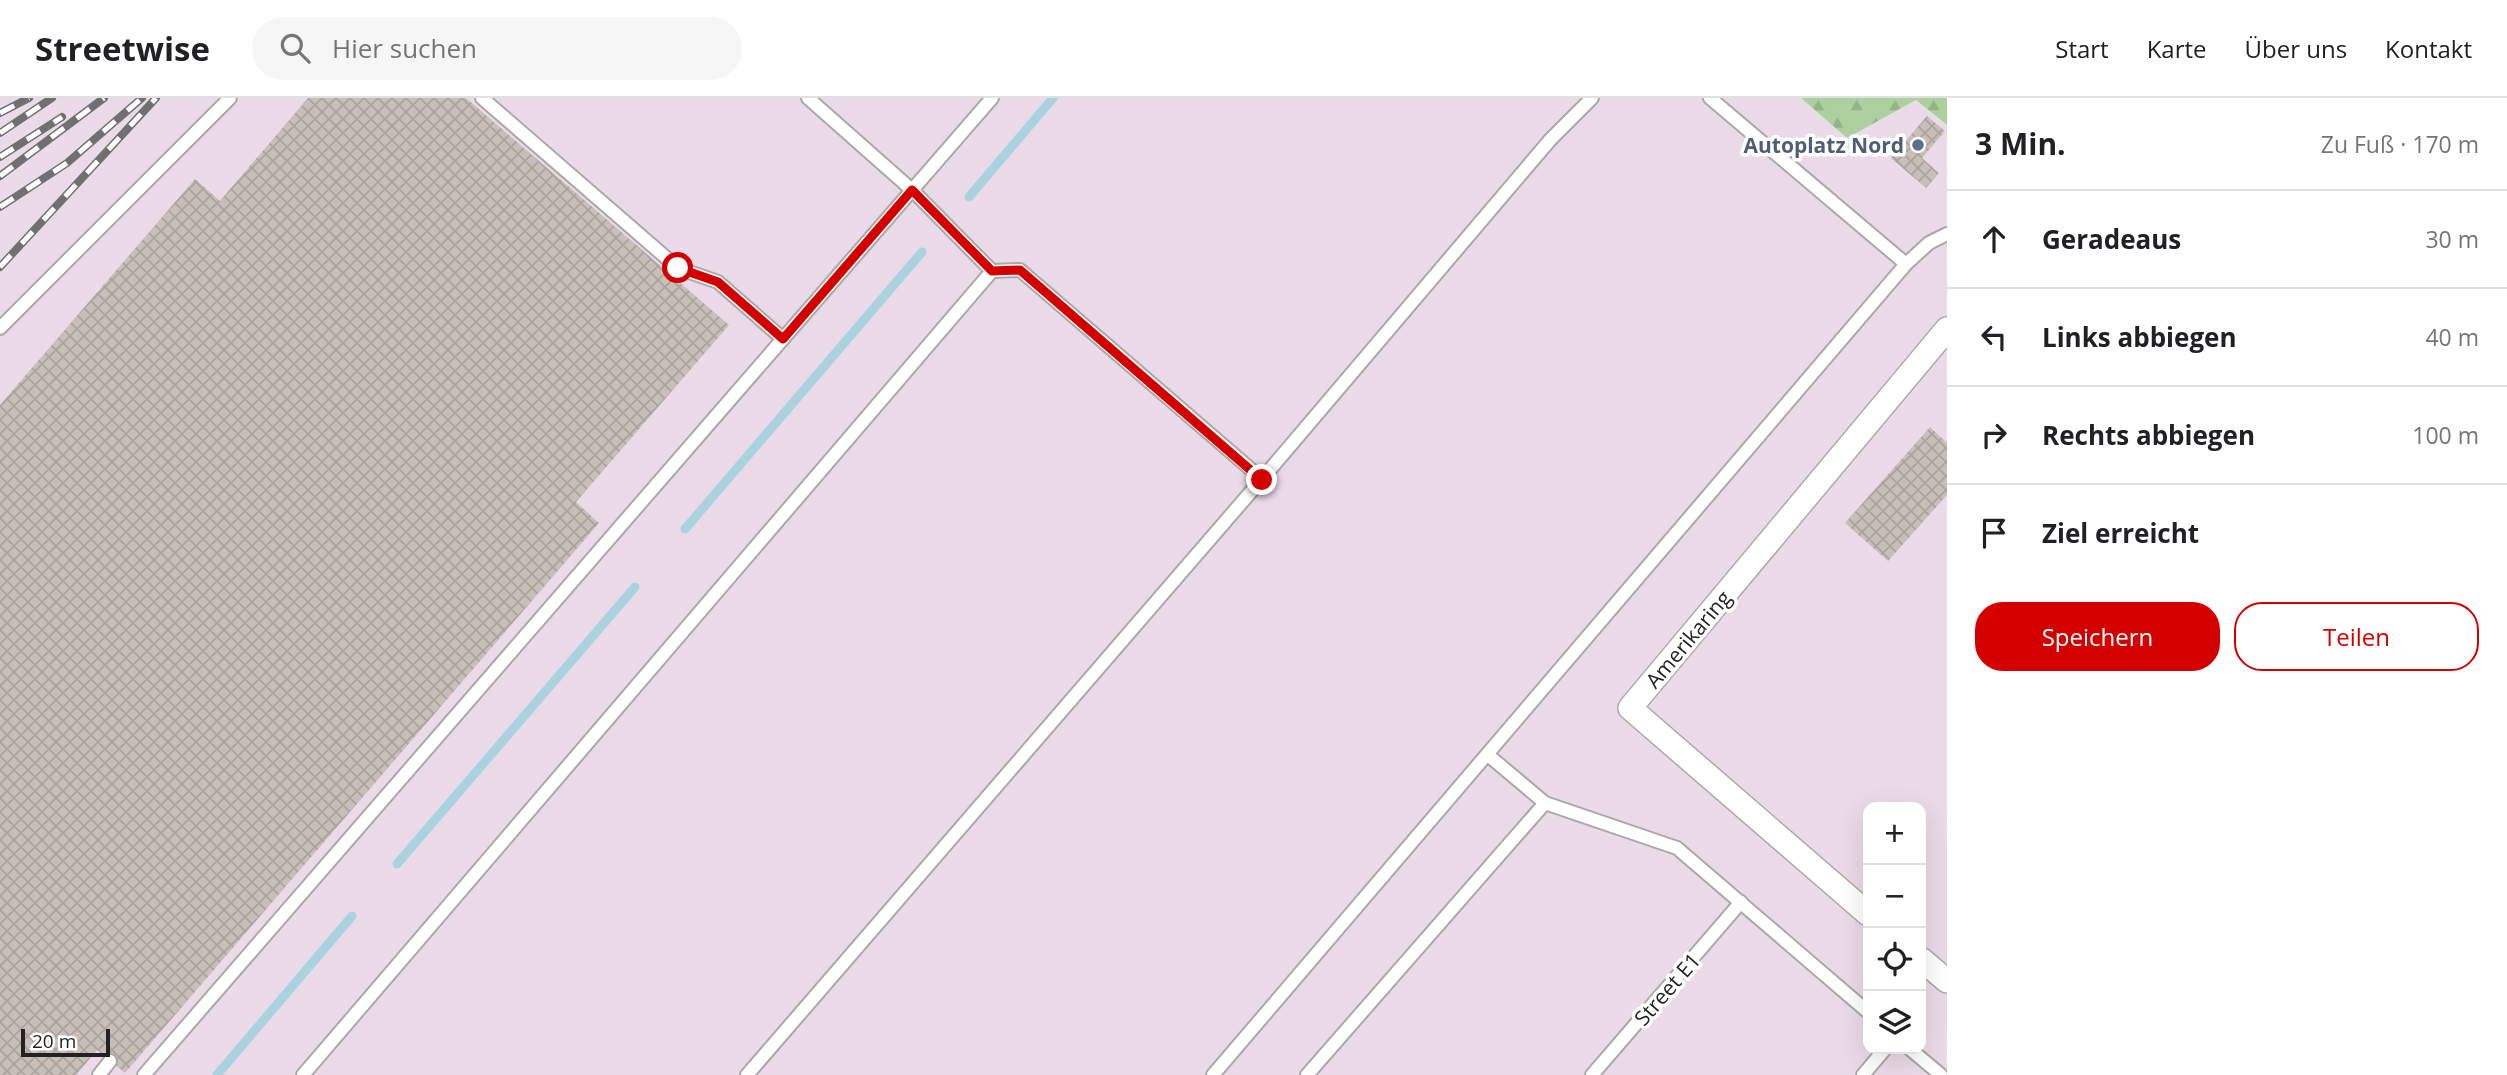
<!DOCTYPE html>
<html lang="de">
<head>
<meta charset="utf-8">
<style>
  :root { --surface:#fff; --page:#f6f6f6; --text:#202124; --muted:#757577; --line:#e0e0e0; --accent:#d40000 }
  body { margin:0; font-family:"Open Sans",sans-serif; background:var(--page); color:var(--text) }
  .controls { position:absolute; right:21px; bottom:21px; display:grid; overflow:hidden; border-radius:14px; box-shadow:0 7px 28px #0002 }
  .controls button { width:63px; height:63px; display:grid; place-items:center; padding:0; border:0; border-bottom:2px solid var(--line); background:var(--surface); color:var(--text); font:35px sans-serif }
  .scale { position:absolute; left:21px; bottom:18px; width:89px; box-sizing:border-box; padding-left:7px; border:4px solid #222; border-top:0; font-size:19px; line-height:24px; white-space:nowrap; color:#222; -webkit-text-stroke:5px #fff; paint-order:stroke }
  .stop { position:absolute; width:21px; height:21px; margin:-16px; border:5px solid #d40000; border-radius:50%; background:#fff }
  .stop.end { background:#d40000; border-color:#fff; box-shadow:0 2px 7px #0008 }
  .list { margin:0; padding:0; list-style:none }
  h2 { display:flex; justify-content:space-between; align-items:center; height:91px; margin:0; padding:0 28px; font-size:30px }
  h2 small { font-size:23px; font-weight:400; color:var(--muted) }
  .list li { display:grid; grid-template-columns:46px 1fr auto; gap:21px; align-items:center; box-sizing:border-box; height:98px; padding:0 28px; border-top:2px solid var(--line) }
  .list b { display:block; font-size:26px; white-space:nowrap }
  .list em { font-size:23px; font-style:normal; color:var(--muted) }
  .actions { display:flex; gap:14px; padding:21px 28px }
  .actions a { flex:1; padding:16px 0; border:2px solid var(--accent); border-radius:28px; text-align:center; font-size:24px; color:var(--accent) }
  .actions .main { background:var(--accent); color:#fff }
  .icon { flex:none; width:38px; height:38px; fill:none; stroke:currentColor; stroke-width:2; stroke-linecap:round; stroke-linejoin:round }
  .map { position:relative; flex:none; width:1947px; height:977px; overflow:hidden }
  header { display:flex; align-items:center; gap:42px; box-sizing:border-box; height:98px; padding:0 35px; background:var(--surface); border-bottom:2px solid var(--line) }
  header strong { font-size:33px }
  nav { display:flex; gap:38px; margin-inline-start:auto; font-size:24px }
  .search { width:490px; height:63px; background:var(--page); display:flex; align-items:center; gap:18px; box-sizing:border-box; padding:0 24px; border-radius:38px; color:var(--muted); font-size:26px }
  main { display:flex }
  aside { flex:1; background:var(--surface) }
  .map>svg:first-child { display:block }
  .industrial { fill:#ebdbe8; fill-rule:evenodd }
  .forest { fill:url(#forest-firs) }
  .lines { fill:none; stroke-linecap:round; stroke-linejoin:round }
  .stream { stroke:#aad3df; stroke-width:9 }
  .building { fill:url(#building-cross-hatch) }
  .service-casing { stroke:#a9a9a9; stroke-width:16 }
  .minor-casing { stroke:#a9a9a9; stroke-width:26 }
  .service { stroke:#fff; stroke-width:12 }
  .minor { stroke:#fff; stroke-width:23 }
  .rail-casing { stroke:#707070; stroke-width:8 }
  .rail { stroke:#fff; stroke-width:5; stroke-dasharray:16; stroke-linecap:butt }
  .route { stroke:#d40000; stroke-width:9 }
  .service-dot { fill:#5c6f8a; stroke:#fff; stroke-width:2.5 }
  .labels { text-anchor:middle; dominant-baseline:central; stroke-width:7; stroke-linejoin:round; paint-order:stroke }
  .service-label { font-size:21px; font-weight:bold; fill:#4e5e75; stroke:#fff; text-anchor:end }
  .street-label { font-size:21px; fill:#222; stroke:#fff }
</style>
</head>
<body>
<header>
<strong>Streetwise</strong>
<div class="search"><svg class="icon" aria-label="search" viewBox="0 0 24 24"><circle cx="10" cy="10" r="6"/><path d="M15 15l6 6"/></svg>Hier suchen</div>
<nav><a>Start</a><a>Karte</a><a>Über uns</a><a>Kontakt</a></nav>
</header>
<main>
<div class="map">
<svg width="1947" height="977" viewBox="0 0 1947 977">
  <defs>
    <pattern id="forest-firs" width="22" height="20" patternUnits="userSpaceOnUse" patternTransform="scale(1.75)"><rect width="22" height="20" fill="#add19e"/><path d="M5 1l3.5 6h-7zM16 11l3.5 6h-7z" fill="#95b388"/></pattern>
    <pattern id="building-cross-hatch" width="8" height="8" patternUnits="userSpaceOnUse" patternTransform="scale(1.75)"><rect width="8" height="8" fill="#c7bfb8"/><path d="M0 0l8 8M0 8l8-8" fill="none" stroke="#aba49e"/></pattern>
  </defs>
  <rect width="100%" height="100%" fill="#f2efe9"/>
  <!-- industrial -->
  <path class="industrial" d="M0,0h1801l46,39 69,-37 31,25v950h-1947zM1868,709h53v242h-53z"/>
  <!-- forest -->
  <polygon class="forest" points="1801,0 1947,0 1947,27 1916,2 1847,40"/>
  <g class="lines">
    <!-- stream -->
    <g class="stream">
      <polyline points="969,99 1053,0"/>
      <polyline points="685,431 922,154"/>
      <polyline points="397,766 635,489"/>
      <polyline points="217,977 352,818"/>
    </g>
  </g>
  <!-- building -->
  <g class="building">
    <polygon points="308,0 466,0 729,227 576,404 599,425 125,975 97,952 76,977 0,977 0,307 195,81 220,103"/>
    <polygon points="1927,18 1945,33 1922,60 1939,75 1926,90 1891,60"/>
    <polygon points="1930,329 1947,345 1947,397 1888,463 1845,425"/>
  </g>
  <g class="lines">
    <defs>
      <g id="service">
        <polyline points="482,0 678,170 718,184 783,241"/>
        <polyline points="808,0 912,92 992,173 1020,172 1262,381"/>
        <polyline points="1710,0 1906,166"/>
        <polyline points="0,230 230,0"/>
        <polyline points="1488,657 1545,705 1677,750 1868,914"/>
        <polyline points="1910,951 1941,977"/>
        <polyline points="99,977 110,963"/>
        <polyline points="144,977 992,0"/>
        <polyline points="303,977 992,173"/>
        <polyline points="747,977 1262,381 1550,42 1592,0"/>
        <polyline points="1213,977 1906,166 1929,145 1947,136"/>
        <polyline points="1307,977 1545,705"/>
        <polyline points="1592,977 1741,804"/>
        <polyline points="1863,977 1885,951"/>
      </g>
      <g id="minor">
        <polyline points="1868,816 1630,610 1947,231"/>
        <polyline points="1921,861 1947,883"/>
      </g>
    </defs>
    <!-- service casing -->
    <use href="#service" class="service-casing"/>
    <!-- minor casing -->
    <use href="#minor" class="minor-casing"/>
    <!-- service -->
    <use href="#service" class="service"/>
    <!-- minor -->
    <use href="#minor" class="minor"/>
    <defs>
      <g id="rail">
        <polyline points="0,15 29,0"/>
        <polyline points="0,35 52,0"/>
        <polyline points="0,59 62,19"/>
        <polyline points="0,78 104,0"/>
        <polyline points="0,109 67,65 142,0"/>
        <polyline points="0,169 156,0"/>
      </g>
    </defs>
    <!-- rail casing -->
    <use href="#rail" class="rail-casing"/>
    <!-- rail -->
    <use href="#rail" class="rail"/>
  </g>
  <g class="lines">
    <!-- route -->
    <polyline class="route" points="678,170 718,184 783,241 912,92 992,173 1020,172 1262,382"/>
  </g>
  <!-- markers -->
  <circle class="service-dot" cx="1918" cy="47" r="7"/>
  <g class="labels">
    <!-- service labels -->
    <g class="service-label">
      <text x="1904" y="47">Autoplatz Nord</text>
    </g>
    <!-- street labels -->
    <g class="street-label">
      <text transform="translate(1688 541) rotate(-50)">Amerikaring</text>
      <text transform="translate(1667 891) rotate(-49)">Street E1</text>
    </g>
  </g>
</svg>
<div class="controls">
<button>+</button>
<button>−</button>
<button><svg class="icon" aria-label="locate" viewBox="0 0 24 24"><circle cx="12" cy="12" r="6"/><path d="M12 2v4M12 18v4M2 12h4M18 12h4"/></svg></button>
<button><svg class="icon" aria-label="layers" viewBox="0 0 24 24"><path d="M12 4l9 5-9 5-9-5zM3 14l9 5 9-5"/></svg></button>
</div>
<div class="scale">20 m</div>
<div class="stop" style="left:678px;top:170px"></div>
<div class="stop end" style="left:1262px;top:382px"></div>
</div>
<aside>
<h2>3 Min.<small>Zu Fuß · 170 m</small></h2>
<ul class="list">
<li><svg class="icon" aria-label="ahead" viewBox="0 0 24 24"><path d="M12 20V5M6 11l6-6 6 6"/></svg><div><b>Geradeaus</b></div><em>30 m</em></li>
<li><svg class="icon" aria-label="left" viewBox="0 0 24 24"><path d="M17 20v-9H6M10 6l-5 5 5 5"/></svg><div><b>Links abbiegen</b></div><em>40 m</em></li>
<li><svg class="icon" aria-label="right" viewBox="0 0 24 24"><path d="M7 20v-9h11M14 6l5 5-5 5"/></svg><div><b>Rechts abbiegen</b></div><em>100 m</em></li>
<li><svg class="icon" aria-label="arrive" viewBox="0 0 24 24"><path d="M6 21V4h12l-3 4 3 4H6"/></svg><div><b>Ziel erreicht</b></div></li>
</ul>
<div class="actions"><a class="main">Speichern</a><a>Teilen</a></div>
</aside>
</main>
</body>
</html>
